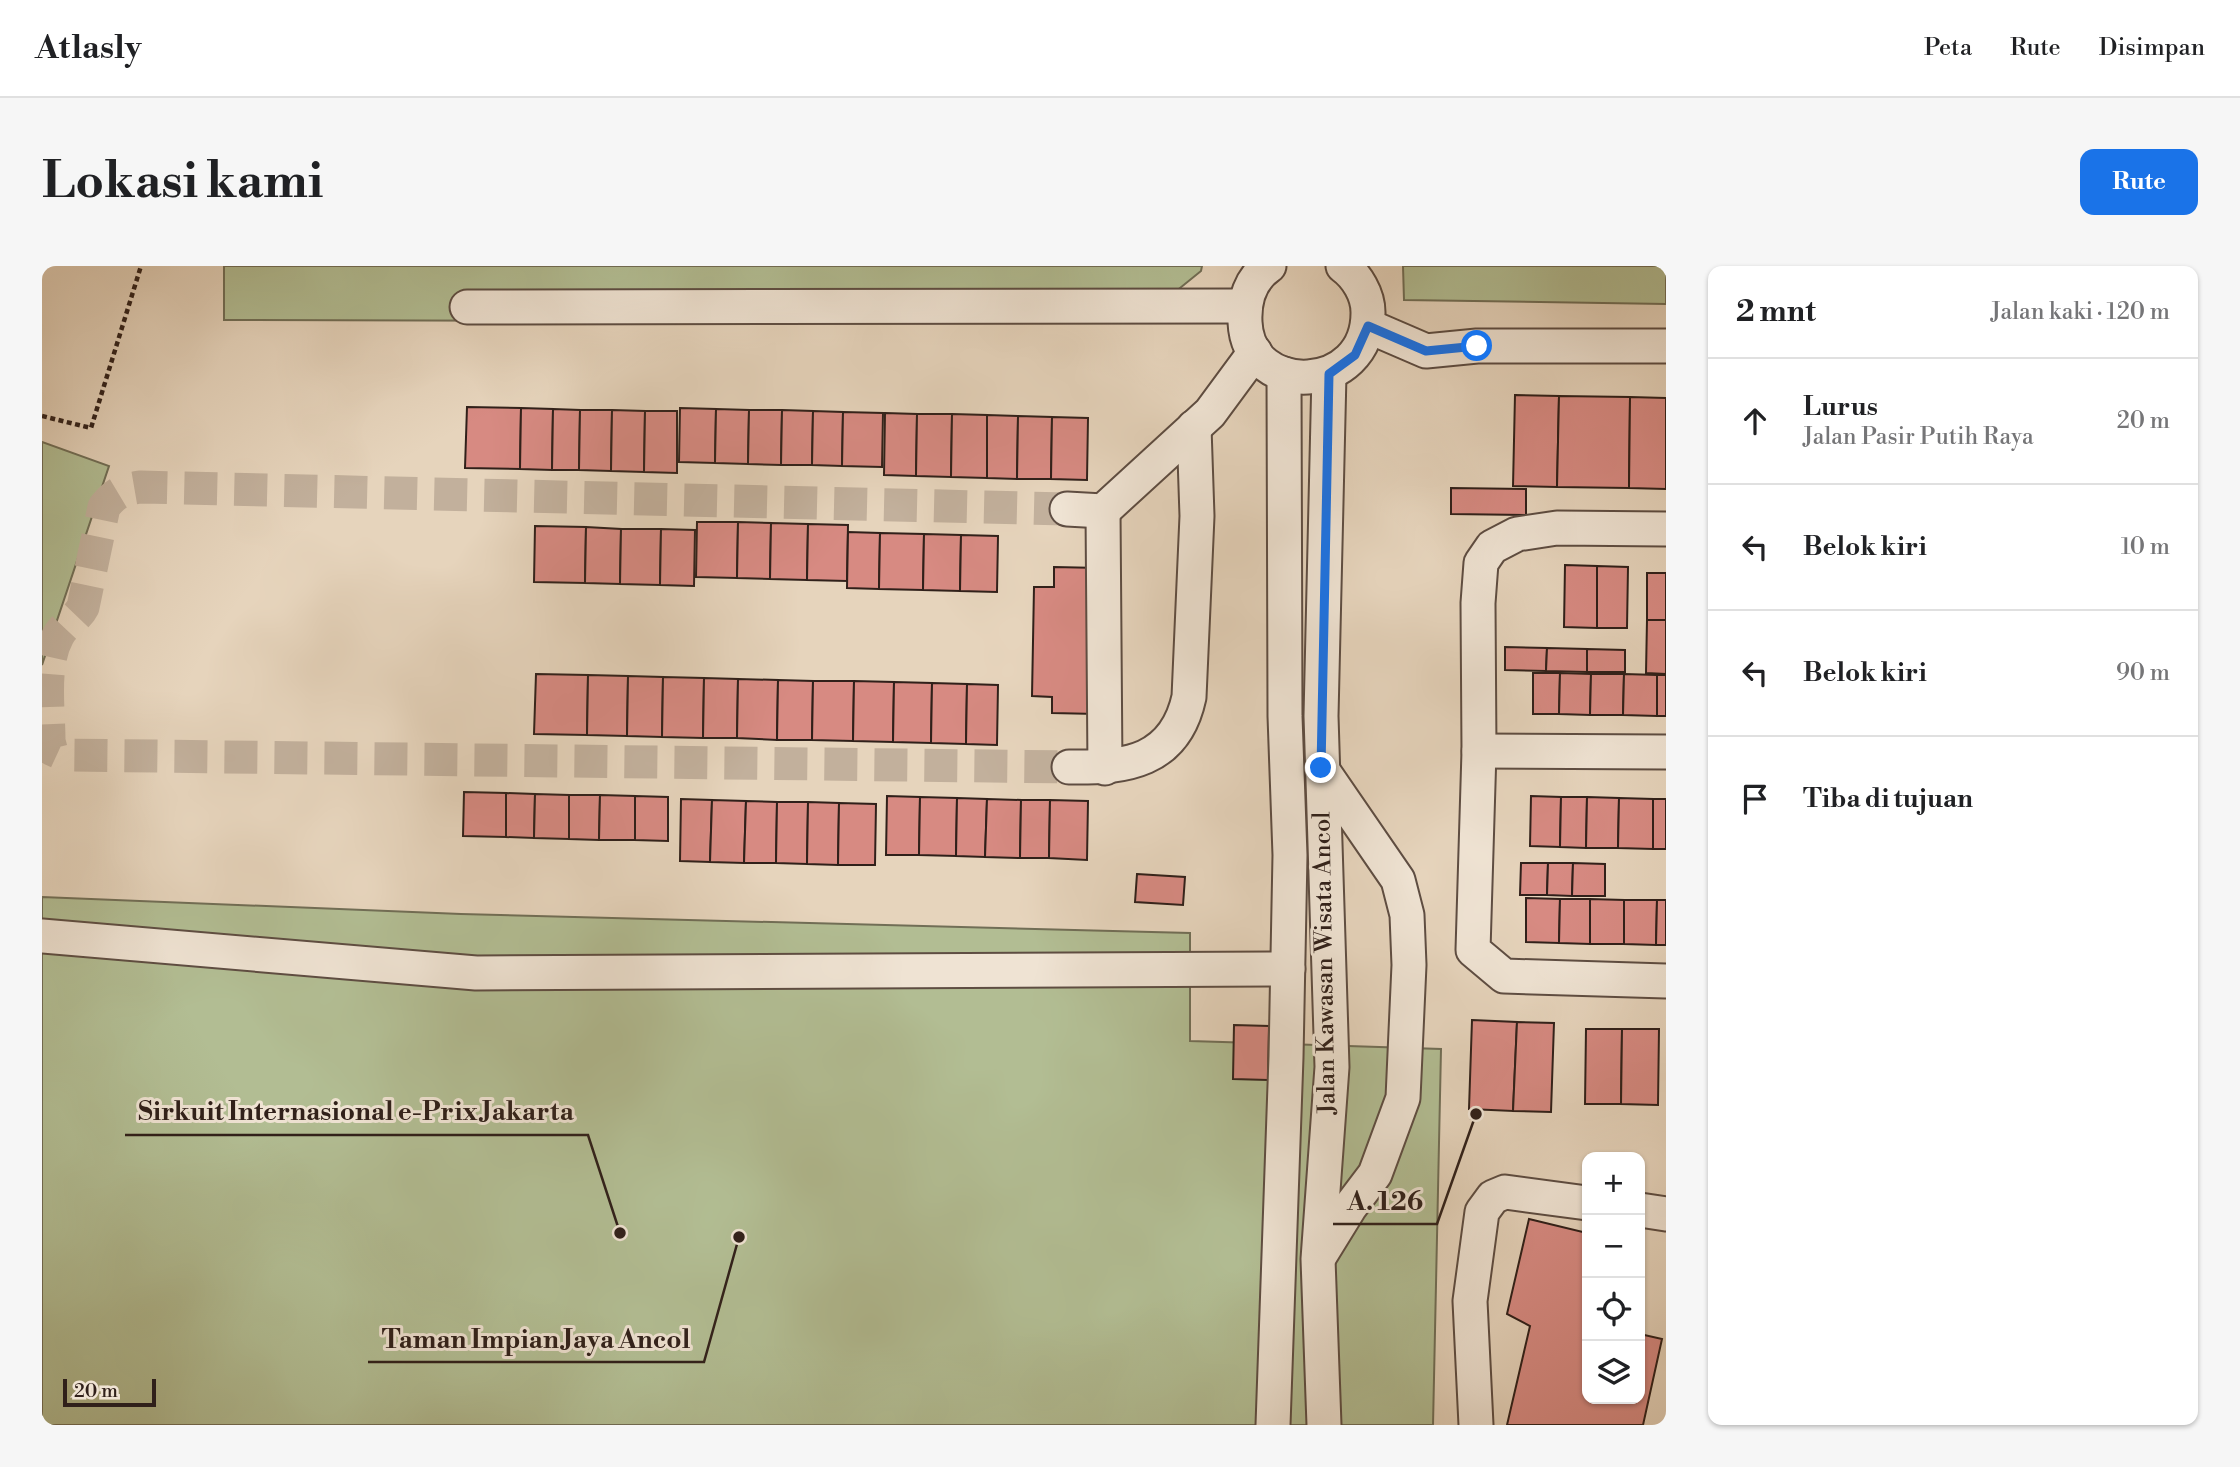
<!DOCTYPE html>
<html lang="id">
<head>
<meta charset="utf-8">
<style>
  :root { --surface:#fff; --page:#f6f6f6; --text:#202124; --muted:#757577; --line:#e0e0e0; --accent:#1a73e8 }
  body { margin:0; font-family:"Libre Bodoni",serif; background:var(--page); color:var(--text) }
  .controls { position:absolute; right:21px; bottom:21px; display:grid; overflow:hidden; border-radius:14px; box-shadow:0 2px 5px #0004 }
  .controls button { width:63px; height:63px; display:grid; place-items:center; padding:0; border:0; border-bottom:2px solid var(--line); background:var(--surface); color:var(--text); font:35px sans-serif }
  .scale { position:absolute; left:21px; bottom:18px; width:93px; box-sizing:border-box; padding-left:7px; border:4px solid #30201a; border-top:0; font-size:19px; line-height:24px; white-space:nowrap; color:#30201a; -webkit-text-stroke:5px #efe3d3; paint-order:stroke }
  .stop { position:absolute; width:21px; height:21px; margin:-16px; border:5px solid #1a73e8; border-radius:50%; background:#fff }
  .stop.end { background:#1a73e8; border-color:#fff; box-shadow:0 2px 7px #0008 }
  .list { margin:0; padding:0; list-style:none }
  h2 { display:flex; justify-content:space-between; align-items:center; height:91px; margin:0; padding:0 28px; font-size:30px }
  h2 small { font-size:23px; font-weight:400; color:var(--muted) }
  .list li { display:grid; grid-template-columns:46px 1fr auto; gap:21px; align-items:center; box-sizing:border-box; height:126px; padding:0 28px; border-top:2px solid var(--line) }
  .list b { display:block; font-size:26px; white-space:nowrap }
  .list p { margin:0; font-size:23px; white-space:nowrap; color:var(--muted) }
  .list em { font-size:23px; font-style:normal; color:var(--muted) }
  .icon { flex:none; width:38px; height:38px; fill:none; stroke:currentColor; stroke-width:2; stroke-linecap:round; stroke-linejoin:round }
  .map { position:relative; flex:none; width:1624px; height:1159px; overflow:hidden; border-radius:14px }
  header { display:flex; align-items:center; gap:42px; box-sizing:border-box; height:98px; padding:0 35px; background:var(--surface); border-bottom:2px solid var(--line) }
  header strong { font-size:33px }
  nav { display:flex; gap:38px; margin-inline-start:auto; font-size:24px }
  .intro { display:flex; align-items:center; justify-content:space-between; box-sizing:border-box; height:168px; padding:0 42px }
  h1 { margin:0; font-size:49px }
  .button { padding:18px 32px; border-radius:14px; background:var(--accent); color:#fff; font-size:24px; font-weight:700 }
  main { display:flex; gap:42px; padding:0 42px }
  aside { flex:1; background:var(--surface); border-radius:14px; box-shadow:0 2px 5px #0004 }
  .map>svg:first-child { display:block }
  .green { fill:#b2bd93; stroke:#716e56; stroke-width:2 }
  .building { fill:#d78a82; stroke:#30201a; stroke-width:2 }
  .lines { fill:none; stroke-linecap:round; stroke-linejoin:round }
  .minor-tunnel { stroke:#c2b09c; stroke-width:33; stroke-dasharray:33 17; stroke-linecap:butt }
  .minor-casing { stroke:#5e4d42; stroke-width:37 }
  .path { stroke:#30201a; stroke-width:4.5; stroke-dasharray:5 3.5; stroke-linecap:butt }
  .minor { stroke:#efe3d3; stroke-width:33 }
  .route { stroke:#1a73e8; stroke-width:9 }
  .labels { text-anchor:middle; dominant-baseline:central; stroke-width:6; stroke-linejoin:round; paint-order:stroke }
  .street-label { font-size:24px; fill:#30201a; stroke:#efe3d3 }
  .leader { fill:none; stroke:#30201a; stroke-width:2.5 }
  .callout-dot { fill:#30201a; stroke:#efe3d3; stroke-width:2.5 }
  .callout-label { font-size:26px; text-anchor:middle; font-weight:bold; fill:#30201a; stroke:#efe3d3; stroke-width:6; stroke-linejoin:round; paint-order:stroke }
</style>
</head>
<body>
<header>
<strong>Atlasly</strong>
<nav><a>Peta</a><a>Rute</a><a>Disimpan</a></nav>
</header>
<div class="intro"><h1>Lokasi kami</h1><a class="button">Rute</a></div>
<main>
<div class="map">
<svg width="1624" height="1159" viewBox="0 0 1624 1159">
  <rect width="100%" height="100%" fill="#e6d4bc"/>
  <filter id="stains"><feTurbulence type="fractalNoise" baseFrequency=".00286" numOctaves="4"/><feColorMatrix values="0 0 0 0 .2 0 0 0 0 .09 0 0 0 0 .02 0 0 0 .5 -.17"/></filter>
  <radialGradient id="worn" r=".72"><stop offset=".6" stop-color="#630" stop-opacity="0"/><stop offset="1" stop-color="#630" stop-opacity=".3"/></radialGradient>
  <!-- green -->
  <g class="green">
    <polygon points="182,0 1160,0 1159,5 1096,56 182,54"/>
    <polygon points="1361,0 1624,0 1624,38 1362,34"/>
    <polygon points="0,176 67,200 0,399"/>
    <polygon points="0,631 419,648 1148,667 1148,775 1399,783 1391,1159 0,1159"/>
  </g>
  <!-- building -->
  <g class="building">
    <polygon points="1473,129 1517,130 1515,221 1471,220"/>
    <polygon points="1517,130 1588,131 1587,222 1515,221"/>
    <polygon points="1588,131 1624,132 1624,223 1587,222"/>
    <polygon points="425,141 479,142 478,203 423,202"/>
    <polygon points="479,142 511,143 510,204 478,203"/>
    <polygon points="638,142 674,143 673,197 637,196"/>
    <polygon points="511,143 538,144 537,204 510,204"/>
    <polygon points="674,143 707,144 706,198 673,197"/>
    <polygon points="538,144 570,144 569,205 537,204"/>
    <polygon points="570,144 603,145 602,206 569,205"/>
    <polygon points="707,144 740,144 739,199 706,198"/>
    <polygon points="740,144 771,145 770,199 739,199"/>
    <polygon points="603,145 635,145 635,207 602,206"/>
    <polygon points="771,145 801,146 800,200 770,199"/>
    <polygon points="801,146 841,147 840,201 800,200"/>
    <polygon points="843,147 875,148 874,210 842,209"/>
    <polygon points="875,148 910,148 909,211 874,210"/>
    <polygon points="910,148 945,149 945,212 909,211"/>
    <polygon points="945,149 976,150 975,213 945,212"/>
    <polygon points="976,150 1010,151 1009,213 975,213"/>
    <polygon points="1010,151 1046,152 1045,214 1009,213"/>
    <polygon points="1409,222 1484,223 1484,249 1409,248"/>
    <polygon points="655,256 696,256 695,312 654,311"/>
    <polygon points="696,256 729,257 728,313 695,312"/>
    <polygon points="729,257 766,258 765,314 728,313"/>
    <polygon points="766,258 806,259 805,315 765,314"/>
    <polygon points="493,260 544,261 543,317 492,316"/>
    <polygon points="544,261 579,263 578,318 543,317"/>
    <polygon points="579,263 619,263 618,319 578,318"/>
    <polygon points="619,263 653,264 652,320 618,319"/>
    <polygon points="806,266 838,267 837,323 805,322"/>
    <polygon points="838,267 882,268 881,324 837,323"/>
    <polygon points="882,268 919,269 918,325 881,324"/>
    <polygon points="919,269 956,270 955,326 918,325"/>
    <polygon points="1523,299 1555,300 1555,362 1522,361"/>
    <polygon points="1555,300 1586,301 1585,362 1555,362"/>
    <polygon points="1012,301 1058,302 1055,448 1010,447 1010,431 990,430 992,321 1012,321"/>
    <rect x="1605" y="307" width="19" height="47"/>
    <polygon points="1605,354 1624,354 1624,408 1604,407"/>
    <polygon points="1463,381 1505,382 1504,405 1463,404"/>
    <polygon points="1505,382 1545,383 1545,406 1504,405"/>
    <polygon points="1545,383 1583,384 1583,406 1545,406"/>
    <polygon points="1491,407 1518,407 1517,448 1491,448"/>
    <polygon points="1518,407 1549,408 1548,449 1517,448"/>
    <polygon points="494,408 546,409 545,469 492,468"/>
    <polygon points="1549,408 1582,408 1581,449 1548,449"/>
    <polygon points="1582,408 1615,409 1615,450 1581,449"/>
    <polygon points="546,409 586,410 585,470 545,469"/>
    <rect x="1615" y="409" width="9" height="41"/>
    <polygon points="586,410 621,411 620,471 585,470"/>
    <polygon points="621,411 662,412 661,472 620,471"/>
    <polygon points="662,412 696,413 695,472 661,472"/>
    <polygon points="696,413 736,414 735,474 695,472"/>
    <polygon points="736,414 771,415 770,474 735,474"/>
    <polygon points="771,415 812,415 811,475 770,474"/>
    <polygon points="812,415 852,416 851,476 811,475"/>
    <polygon points="852,416 890,417 889,477 851,476"/>
    <polygon points="890,417 925,418 924,478 889,477"/>
    <polygon points="925,418 956,419 955,479 924,478"/>
    <polygon points="422,526 464,527 464,571 421,570"/>
    <polygon points="464,527 493,528 492,572 464,571"/>
    <polygon points="493,528 527,529 527,573 492,572"/>
    <polygon points="527,529 558,529 557,574 527,573"/>
    <polygon points="558,529 593,530 593,574 557,574"/>
    <polygon points="593,530 626,531 626,575 593,574"/>
    <polygon points="845,530 878,531 877,589 844,589"/>
    <polygon points="1489,530 1519,531 1518,581 1488,580"/>
    <polygon points="878,531 915,532 914,590 877,589"/>
    <polygon points="1519,531 1545,531 1544,582 1518,581"/>
    <polygon points="1545,531 1577,532 1576,582 1544,582"/>
    <polygon points="915,532 945,533 943,591 914,590"/>
    <polygon points="1577,532 1611,533 1611,583 1576,582"/>
    <polygon points="639,533 670,534 668,596 638,595"/>
    <polygon points="945,533 979,534 978,592 943,591"/>
    <rect x="1611" y="533" width="13" height="50"/>
    <polygon points="670,534 704,535 702,597 668,596"/>
    <polygon points="979,534 1008,534 1007,592 978,592"/>
    <polygon points="1008,534 1046,535 1045,594 1007,592"/>
    <polygon points="704,535 735,536 734,597 702,597"/>
    <polygon points="735,536 766,536 765,598 734,597"/>
    <polygon points="766,536 797,537 796,599 765,598"/>
    <polygon points="797,537 834,538 833,599 796,599"/>
    <polygon points="1479,597 1506,597 1505,629 1478,629"/>
    <polygon points="1506,597 1531,597 1530,630 1505,629"/>
    <polygon points="1531,597 1563,598 1563,630 1530,630"/>
    <polygon points="1095,608 1143,611 1141,639 1093,636"/>
    <polygon points="1484,632 1518,633 1517,677 1484,676"/>
    <polygon points="1518,633 1548,633 1548,678 1517,677"/>
    <polygon points="1548,633 1582,634 1582,678 1548,678"/>
    <polygon points="1582,634 1615,634 1614,679 1582,678"/>
    <polygon points="1615,634 1624,634 1624,679 1614,679"/>
    <polygon points="1430,754 1475,756 1471,845 1427,843"/>
    <polygon points="1475,756 1512,757 1509,846 1471,845"/>
    <polygon points="1192,759 1227,760 1226,814 1191,813"/>
    <polygon points="1544,763 1580,763 1579,838 1543,838"/>
    <polygon points="1580,763 1617,763 1616,839 1579,838"/>
    <polygon points="1430,844 1438,844 1438,853 1429,853"/>
    <polygon points="1487,953 1545,967 1545,1133 1598,1133 1598,1068 1620,1073 1601,1159 1465,1159 1488,1060 1465,1048"/>
  </g>
  <g class="lines">
    <!-- minor-tunnel -->
    <path class="minor-tunnel" d="M1025,243l-926,-22c-18,2 -26,6 -37,20l-21,100c-6,12 -19,17 -25,29 -16,30 -9,72 -9,105l2,8 13,6 1005,12"/>
    <defs>
      <g id="minor">
        <path d="M1227,0c-19,13 -25,34 -24,56 3,77 124,73 123,-10 0,-17 -11,-36 -25,-46"/>
        <polyline points="425,41 1202,40"/>
        <polyline points="1326,60 1384,85 1435,80 1624,80"/>
        <polyline points="1025,243 1061,245 1168,147 1213,86"/>
        <polyline points="1061,245 1063,502"/>
        <polyline points="1624,263 1515,262 1475,268 1450,281 1439,297 1436,337 1437,485 1431,684 1462,710 1624,715"/>
        <polyline points="1437,485 1624,486"/>
        <path d="M1027,501c57,1 106,-5 120,-70l8,-181 -3,-89"/>
        <polyline points="0,670 434,707 1246,703"/>
        <polyline points="1598,944 1624,948"/>
        <polyline points="1279,988 1308,941 1333,908 1361,832 1367,699 1365,649 1356,614 1279,502"/>
        <polyline points="1231,1159 1244,791 1248,589 1243,450 1242,108"/>
        <polyline points="1282,1159 1276,993 1290,801 1279,450 1287,108"/>
        <polyline points="1434,1159 1428,1035 1440,946 1451,931 1463,926 1545,937"/>
      </g>
    </defs>
    <!-- minor casing -->
    <use href="#minor" class="minor-casing"/>
    <!-- path -->
    <polyline class="path" points="0,150 49,162 99,0"/>
    <!-- minor -->
    <use href="#minor" class="minor"/>
  </g>
  <g class="lines">
    <!-- route -->
    <polyline class="route" points="1279,502 1287,108 1313,89 1326,60 1384,85 1435,80"/>
  </g>
  <g class="labels">
    <!-- street labels -->
    <g class="street-label">
      <text transform="translate(1283 697) rotate(-91)">Jalan Kawasan Wisata Ancol</text>
    </g>
  </g>
  <!-- callouts -->
  <path class="leader" d="M578 967L546 869H83M1434 848L1395 958H1291M697 971L662 1096H326"/>
  <g class="callout-dot">
    <circle cx="578" cy="967" r="7"/>
    <circle cx="1434" cy="848" r="7"/>
    <circle cx="697" cy="971" r="7"/>
  </g>
  <g class="callout-label">
    <text x="314" y="854">Sirkuit Internasional e-Prix Jakarta</text>
    <text x="1343" y="944">A. 126</text>
    <text x="494" y="1082">Taman Impian Jaya Ancol</text>
  </g>
  <rect width="100%" height="100%" filter="url(#stains)"/>
  <rect width="100%" height="100%" fill="url(#worn)"/>
</svg>
<div class="controls">
<button>+</button>
<button>−</button>
<button><svg class="icon" aria-label="locate" viewBox="0 0 24 24"><circle cx="12" cy="12" r="6"/><path d="M12 2v4M12 18v4M2 12h4M18 12h4"/></svg></button>
<button><svg class="icon" aria-label="layers" viewBox="0 0 24 24"><path d="M12 4l9 5-9 5-9-5zM3 14l9 5 9-5"/></svg></button>
</div>
<div class="scale">20 m</div>
<div class="stop" style="left:1435px;top:80px"></div>
<div class="stop end" style="left:1279px;top:502px"></div>
</div>
<aside>
<h2>2 mnt<small>Jalan kaki · 120 m</small></h2>
<ul class="list">
<li><svg class="icon" aria-label="ahead" viewBox="0 0 24 24"><path d="M12 20V5M6 11l6-6 6 6"/></svg><div><b>Lurus</b><p>Jalan Pasir Putih Raya</p></div><em>20 m</em></li>
<li><svg class="icon" aria-label="left" viewBox="0 0 24 24"><path d="M17 20v-9H6M10 6l-5 5 5 5"/></svg><div><b>Belok kiri</b></div><em>10 m</em></li>
<li><svg class="icon" aria-label="left" viewBox="0 0 24 24"><path d="M17 20v-9H6M10 6l-5 5 5 5"/></svg><div><b>Belok kiri</b></div><em>90 m</em></li>
<li><svg class="icon" aria-label="arrive" viewBox="0 0 24 24"><path d="M6 21V4h12l-3 4 3 4H6"/></svg><div><b>Tiba di tujuan</b></div></li>
</ul>
</aside>
</main>
</body>
</html>
